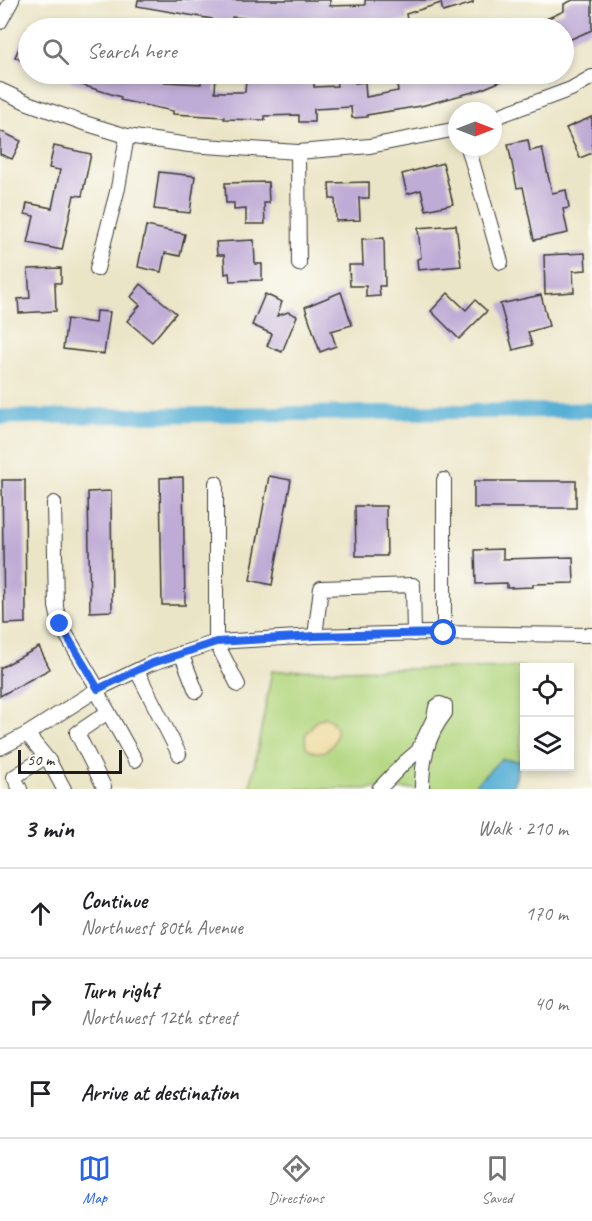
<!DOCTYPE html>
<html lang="en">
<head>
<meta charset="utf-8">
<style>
  :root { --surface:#fff; --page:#f2f2f2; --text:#202124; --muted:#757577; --line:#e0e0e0; --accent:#2563eb }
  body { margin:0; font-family:Caveat,sans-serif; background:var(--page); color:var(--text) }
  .controls { position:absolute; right:18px; bottom:18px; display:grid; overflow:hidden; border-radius:0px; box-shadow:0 3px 9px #0003 }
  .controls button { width:54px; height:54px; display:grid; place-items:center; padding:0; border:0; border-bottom:2px solid var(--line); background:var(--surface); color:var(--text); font:30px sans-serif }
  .compass { position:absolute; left:448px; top:102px; width:54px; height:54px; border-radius:50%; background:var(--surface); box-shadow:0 3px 9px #0003; rotate:90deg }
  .scale { position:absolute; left:18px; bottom:15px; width:104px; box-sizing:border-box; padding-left:6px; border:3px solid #1c1c1c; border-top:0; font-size:16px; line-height:21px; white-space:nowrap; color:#1c1c1c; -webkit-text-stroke:4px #fdfcf7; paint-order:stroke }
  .stop { position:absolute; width:18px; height:18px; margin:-14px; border:4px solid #2563eb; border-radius:50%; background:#fff }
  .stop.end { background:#2563eb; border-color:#fff; box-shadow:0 2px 6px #0008 }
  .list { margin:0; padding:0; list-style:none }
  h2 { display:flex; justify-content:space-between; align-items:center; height:78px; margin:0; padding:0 24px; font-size:26px }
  h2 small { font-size:20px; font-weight:400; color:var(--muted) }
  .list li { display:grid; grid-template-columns:39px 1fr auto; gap:18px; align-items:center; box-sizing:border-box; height:90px; padding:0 24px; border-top:2px solid var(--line) }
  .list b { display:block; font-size:22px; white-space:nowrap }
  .list p { margin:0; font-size:20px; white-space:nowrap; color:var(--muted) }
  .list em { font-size:20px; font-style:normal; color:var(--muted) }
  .icon { flex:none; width:33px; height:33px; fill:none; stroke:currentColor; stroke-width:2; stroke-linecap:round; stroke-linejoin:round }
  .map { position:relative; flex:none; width:592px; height:789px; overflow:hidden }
  .search { position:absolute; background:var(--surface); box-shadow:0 3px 9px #0003; left:18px; right:18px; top:18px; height:66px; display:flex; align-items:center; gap:15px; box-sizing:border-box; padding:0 21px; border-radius:33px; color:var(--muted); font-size:22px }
  .sheet { height:348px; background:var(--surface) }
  nav { display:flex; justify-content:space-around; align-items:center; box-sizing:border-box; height:84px; border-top:2px solid var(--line); background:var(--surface); font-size:16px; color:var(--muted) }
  nav a { display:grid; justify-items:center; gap:3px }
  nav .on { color:var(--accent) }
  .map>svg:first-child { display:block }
  .green { fill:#b2d67f; stroke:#67794e; stroke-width:1.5 }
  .sand { fill:#eeda9e; stroke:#857b5d; stroke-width:1.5 }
  .water { fill:#59b0d5; stroke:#3a6678; stroke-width:1.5 }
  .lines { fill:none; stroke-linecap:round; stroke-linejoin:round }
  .canal { stroke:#59b0d5; stroke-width:15 }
  .building { fill:#bfacd6 }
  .minor-casing { stroke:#3b3a36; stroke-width:16 }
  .minor { stroke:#fff; stroke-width:14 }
  .route { stroke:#2563eb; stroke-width:8 }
</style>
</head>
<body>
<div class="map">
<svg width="592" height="789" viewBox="0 0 592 789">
  <rect width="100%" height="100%" fill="#fdfcf7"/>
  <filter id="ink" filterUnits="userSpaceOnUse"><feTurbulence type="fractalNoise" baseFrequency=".0167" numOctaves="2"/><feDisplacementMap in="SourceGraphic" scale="12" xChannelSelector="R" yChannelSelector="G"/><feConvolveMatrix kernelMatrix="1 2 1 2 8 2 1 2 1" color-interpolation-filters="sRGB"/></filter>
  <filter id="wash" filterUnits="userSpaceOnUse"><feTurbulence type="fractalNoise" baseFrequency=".008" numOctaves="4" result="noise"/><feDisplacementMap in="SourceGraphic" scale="24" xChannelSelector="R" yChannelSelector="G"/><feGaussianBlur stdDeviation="1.35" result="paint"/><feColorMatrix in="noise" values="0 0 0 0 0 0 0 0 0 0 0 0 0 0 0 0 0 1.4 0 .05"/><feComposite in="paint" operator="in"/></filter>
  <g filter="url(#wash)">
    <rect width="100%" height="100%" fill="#ebe5c7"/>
    <!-- green -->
    <polygon class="green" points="524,667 520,761 513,789 250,789 272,671"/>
    <!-- sand -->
    <path class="sand" d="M325,717c26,12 2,49 -19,30l-1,-12 11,-14z"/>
    <!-- water -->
    <polygon class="water" points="501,759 520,761 513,789 471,789"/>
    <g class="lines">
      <!-- canal -->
      <polyline class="canal" points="0,417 592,410"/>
    </g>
    <g id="blocks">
      <!-- building -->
      <g class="building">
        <polygon points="138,0 330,0 330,6 365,5 365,0 473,0 473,3 443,12 441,3 406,14 407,20 363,26 264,28 264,19 232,17 232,28 212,28 212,19 137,6"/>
        <polygon points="573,0 592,0 592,30 564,42 564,28 526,28 564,11 564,4"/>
        <polygon points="28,28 28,64 15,57"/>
        <polygon points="52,74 134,74 147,76 147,74 167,74 165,82 201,84 201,74 216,74 215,92 245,92 246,79 275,80 275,76 290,76 290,81 314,81 314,87 337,86 336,79 355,78 355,83 365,82 366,97 398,91 395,74 518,74 480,90 421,106 367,115 367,117 352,118 351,107 314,109 314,122 299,122 299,115 265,116 265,120 224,119 224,117 173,114 173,111 120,100 121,97 52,76"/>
        <polygon points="592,117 592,153 580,158 566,128"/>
        <polygon points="0,131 21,141 12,159 0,154"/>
        <polygon points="528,140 530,151 542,148 552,193 566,190 569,208 563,209 568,233 534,240 523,187 517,188 508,144"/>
        <polygon points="54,146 91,154 82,196 74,195 62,250 28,243 34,216 25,214 27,203 52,208 60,170 49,168"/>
        <polygon points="443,163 453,204 426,210 421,190 407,194 402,174"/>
        <polygon points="159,172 195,176 190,213 154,209"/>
        <polygon points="268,182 269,203 264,203 265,224 246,224 246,209 234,210 234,203 226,203 225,183"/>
        <polygon points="369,182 369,198 359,198 360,220 336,221 335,199 330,199 329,183"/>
        <polygon points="456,225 461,266 418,270 417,259 421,258 418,228"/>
        <polygon points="146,226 185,234 180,256 165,253 161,272 138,267"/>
        <polygon points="384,238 385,286 379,286 380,296 366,297 366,286 350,286 349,265 363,265 362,239"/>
        <polygon points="254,240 255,264 262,264 262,280 230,281 229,273 225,274 224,255 217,255 216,242"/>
        <polygon points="585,253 586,270 573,271 574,292 545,294 544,255"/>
        <polygon points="61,268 61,283 55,283 56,311 19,313 18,299 30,298 28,269"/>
        <polygon points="141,284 176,313 152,342 127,321 140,305 131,297"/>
        <polygon points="341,292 352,325 331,331 336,346 320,352 305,307"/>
        <polygon points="448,293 466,310 475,300 487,311 459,339 431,311"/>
        <polygon points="265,294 282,302 277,316 288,312 297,316 282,352 267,346 272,334 252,325"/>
        <polygon points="541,295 549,326 528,332 532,345 513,350 500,304"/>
        <polygon points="96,311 110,312 104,354 63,349 67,319 95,323"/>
        <polygon points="269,476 291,480 272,585 250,580"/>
        <polygon points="183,477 185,605 162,605 160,478"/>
        <polygon points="2,480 25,480 26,623 4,624"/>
        <rect x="474" y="481" width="102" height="27"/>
        <polygon points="111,491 112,611 90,612 88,492"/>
        <polygon points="355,506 386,506 387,556 356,556"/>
        <polygon points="503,549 503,559 573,557 574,583 533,584 533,587 507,588 507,583 476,584 475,550"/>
        <polygon points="39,647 50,669 0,696 0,668"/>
      </g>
    </g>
  </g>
  <g filter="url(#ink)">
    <use href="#blocks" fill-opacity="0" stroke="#3b3a36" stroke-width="1.5"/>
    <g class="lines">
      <defs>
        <g id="minor">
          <polyline points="0,22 12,0"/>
          <polyline points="0,90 28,103 81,122 127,136 189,145 298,152 370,146 457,129"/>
          <polyline points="493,118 571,89 592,77"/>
          <polyline points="468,147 501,262"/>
          <polyline points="298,152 299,264"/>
          <polyline points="97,269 118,188 127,136"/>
          <polyline points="444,480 444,633"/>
          <polyline points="216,483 216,642 238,685"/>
          <polyline points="54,503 56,607 60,624 98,689"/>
          <polyline points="315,636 321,588 413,585 414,634"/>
          <polyline points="181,653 196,691"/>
          <polyline points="137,671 179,754"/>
          <polyline points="96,690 135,760"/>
          <polyline points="27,734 49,761 64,789"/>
          <polyline points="0,748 27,734 98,689 150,664 216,642 315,636 427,633 592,635"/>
          <polyline points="104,787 77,733 108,712"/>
          <polyline points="20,789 14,777 45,757"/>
          <path d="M379,789l25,-26 14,-12 16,-33 2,-11 4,-3 5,2v7c-18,23 -23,47 -23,76"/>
        </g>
      </defs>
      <!-- minor casing -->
      <use href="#minor" class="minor-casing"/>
      <!-- minor -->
      <use href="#minor" class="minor"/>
    </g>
  </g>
  <g class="lines" filter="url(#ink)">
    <!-- route -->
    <polyline class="route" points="60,624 98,689 150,664 216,642 315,636 444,633"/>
  </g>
</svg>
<div class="controls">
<button><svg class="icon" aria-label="locate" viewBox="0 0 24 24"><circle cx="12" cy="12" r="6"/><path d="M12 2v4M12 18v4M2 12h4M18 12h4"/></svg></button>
<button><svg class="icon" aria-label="layers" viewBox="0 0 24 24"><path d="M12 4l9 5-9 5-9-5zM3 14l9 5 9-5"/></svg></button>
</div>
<svg class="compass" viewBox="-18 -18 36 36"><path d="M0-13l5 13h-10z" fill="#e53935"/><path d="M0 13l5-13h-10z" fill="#757577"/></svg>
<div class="scale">50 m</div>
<div class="stop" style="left:444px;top:633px"></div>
<div class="stop end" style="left:60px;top:624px"></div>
<div class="search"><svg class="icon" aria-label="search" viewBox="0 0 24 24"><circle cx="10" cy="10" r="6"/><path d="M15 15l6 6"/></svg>Search here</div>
</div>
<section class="sheet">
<h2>3 min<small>Walk · 210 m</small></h2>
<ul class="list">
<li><svg class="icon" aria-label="ahead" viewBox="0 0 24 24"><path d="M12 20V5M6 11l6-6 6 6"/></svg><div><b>Continue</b><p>Northwest 80th Avenue</p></div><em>170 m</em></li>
<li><svg class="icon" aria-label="right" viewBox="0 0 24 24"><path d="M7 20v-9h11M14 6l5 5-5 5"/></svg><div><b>Turn right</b><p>Northwest 12th street</p></div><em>40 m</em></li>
<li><svg class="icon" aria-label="arrive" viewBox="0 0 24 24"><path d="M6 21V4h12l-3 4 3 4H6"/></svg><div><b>Arrive at destination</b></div></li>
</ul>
</section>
<nav>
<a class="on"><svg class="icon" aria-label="map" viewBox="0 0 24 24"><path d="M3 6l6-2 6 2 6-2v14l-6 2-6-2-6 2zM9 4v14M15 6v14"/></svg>Map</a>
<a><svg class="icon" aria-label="directions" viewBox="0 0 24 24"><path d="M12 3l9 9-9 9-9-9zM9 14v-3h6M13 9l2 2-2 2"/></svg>Directions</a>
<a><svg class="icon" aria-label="saved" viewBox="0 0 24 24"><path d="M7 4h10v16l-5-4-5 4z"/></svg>Saved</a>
</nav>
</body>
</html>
